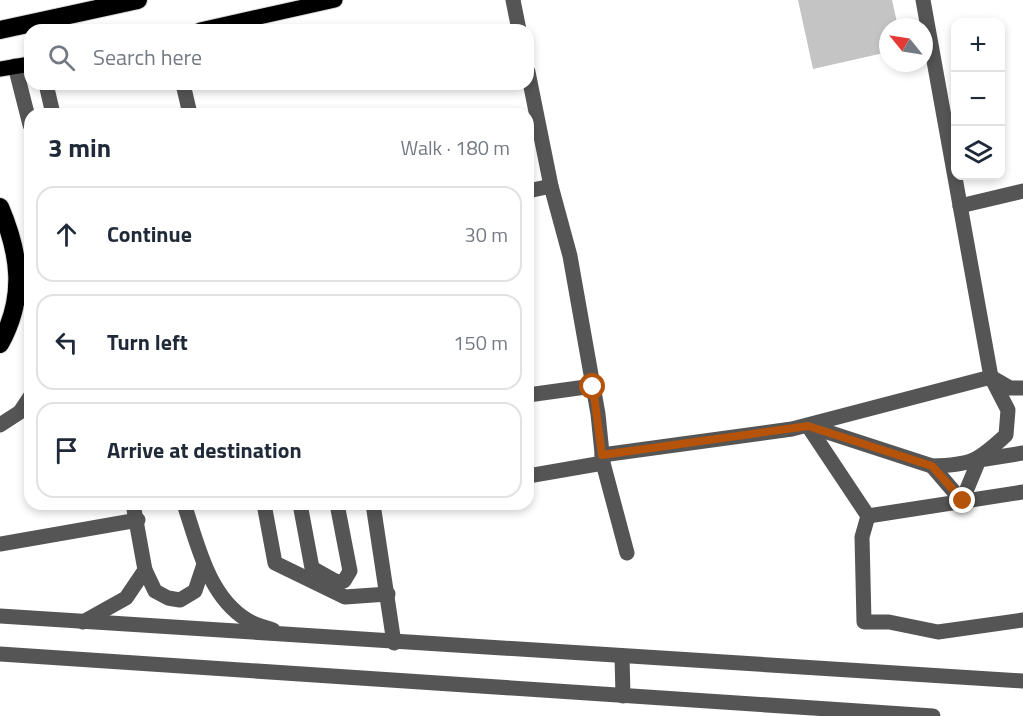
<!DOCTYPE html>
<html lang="en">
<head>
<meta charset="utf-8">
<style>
  :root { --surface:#fff; --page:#f6f6f7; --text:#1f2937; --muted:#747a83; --line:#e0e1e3 }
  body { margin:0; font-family:"Titillium Web",sans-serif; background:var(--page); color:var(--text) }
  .controls { position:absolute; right:18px; top:18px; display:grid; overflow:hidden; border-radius:12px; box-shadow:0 3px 9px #0003 }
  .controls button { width:54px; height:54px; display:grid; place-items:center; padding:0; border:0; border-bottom:2px solid var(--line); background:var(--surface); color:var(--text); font:30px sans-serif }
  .compass { position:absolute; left:879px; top:18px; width:54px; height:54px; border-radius:50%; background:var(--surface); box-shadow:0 3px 9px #0003; rotate:300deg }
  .stop { position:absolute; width:18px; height:18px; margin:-14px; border:4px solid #b45309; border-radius:50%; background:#fff }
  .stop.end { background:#b45309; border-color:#fff; box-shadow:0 2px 6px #0008 }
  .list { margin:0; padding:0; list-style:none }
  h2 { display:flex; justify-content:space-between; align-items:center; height:78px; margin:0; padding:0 24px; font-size:26px }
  h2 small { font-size:20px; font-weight:400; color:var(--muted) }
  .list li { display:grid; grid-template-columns:39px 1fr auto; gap:18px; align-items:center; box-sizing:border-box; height:96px; margin:0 12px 12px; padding:0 12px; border:2px solid var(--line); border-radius:18px }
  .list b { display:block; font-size:22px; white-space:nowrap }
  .list em { font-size:20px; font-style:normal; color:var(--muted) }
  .icon { flex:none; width:33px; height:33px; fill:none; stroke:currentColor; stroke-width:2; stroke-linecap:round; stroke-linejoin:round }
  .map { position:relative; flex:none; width:1023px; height:716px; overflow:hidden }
  .search { position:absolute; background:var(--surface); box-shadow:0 3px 9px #0003; left:24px; top:24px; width:510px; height:66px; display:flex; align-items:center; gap:15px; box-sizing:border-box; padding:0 21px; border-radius:18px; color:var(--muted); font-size:22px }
  .panel { position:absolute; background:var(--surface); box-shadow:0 3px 9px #0003; left:24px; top:108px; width:510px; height:402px; border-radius:18px }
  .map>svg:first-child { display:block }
  .building { fill:#c4c4c4 }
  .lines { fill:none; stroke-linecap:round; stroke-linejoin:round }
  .major-casing { stroke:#dbdbdb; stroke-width:17 }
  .highway-casing { stroke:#dbdbdb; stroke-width:20 }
  .minor { stroke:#555; stroke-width:15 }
  .major { stroke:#000; stroke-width:15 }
  .highway { stroke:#000; stroke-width:18 }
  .route { stroke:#b45309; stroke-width:8 }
</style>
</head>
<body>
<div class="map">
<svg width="1023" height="716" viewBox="0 0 1023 716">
  <rect width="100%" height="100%" fill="#fff"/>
  <!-- building -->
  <polygon class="building" points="798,0 892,0 898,27 888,27 888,52 813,69"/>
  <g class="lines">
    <defs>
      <g id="major">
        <polyline points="200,30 335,0"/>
        <polyline points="0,69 30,64"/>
      </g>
      <g id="highway">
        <polyline points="0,30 138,0"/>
        <path d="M0,207c20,47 26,90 0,137"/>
      </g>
    </defs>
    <!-- major casing -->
    <use href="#major" class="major-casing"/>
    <!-- highway casing -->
    <use href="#highway" class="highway-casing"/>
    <!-- minor -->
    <g class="minor">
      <polyline points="513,0 519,30"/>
      <polyline points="15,66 30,125"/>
      <polyline points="528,72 551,186 570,256 598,414 603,463 627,553"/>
      <polyline points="46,84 53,114"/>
      <polyline points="183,84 190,114"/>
      <polyline points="528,191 551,186"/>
      <polyline points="960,206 1023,191"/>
      <polyline points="991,377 1010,388 1023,388"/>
      <polyline points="528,395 593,386"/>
      <polyline points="0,425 20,412 30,397"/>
      <polyline points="808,426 868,516 862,537 864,622 889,622 938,632 1023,620"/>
      <path d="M809,426l123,40c40,-1 46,-5 74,-31l2,-25 -17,-33"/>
      <polyline points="602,455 792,429 991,377 923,0"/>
      <polyline points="932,466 962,501 979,460 1023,453"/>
      <polyline points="528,476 603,463"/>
      <path d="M184,504c14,41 24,92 63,116 8,5 18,7 26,10"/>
      <polyline points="264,504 275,563 345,597 388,594"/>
      <polyline points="300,504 312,568 337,582 344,581 350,571 337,504"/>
      <polyline points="373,504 394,643"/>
      <polyline points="868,516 1023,492"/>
      <polyline points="0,544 138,520"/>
      <polyline points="145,570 155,591 168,598 180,600 195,591 204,564"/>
      <polyline points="0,616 1023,681"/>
      <polyline points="83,622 126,598 145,570 133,504"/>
      <polyline points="0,654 933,716"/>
      <polyline points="622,656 623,696"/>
    </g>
    <!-- major -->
    <use href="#major" class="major"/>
    <!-- highway -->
    <use href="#highway" class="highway"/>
  </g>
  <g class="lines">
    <!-- route -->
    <polyline class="route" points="593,387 602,455 808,426 932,466 963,501"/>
  </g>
</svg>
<div class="controls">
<button>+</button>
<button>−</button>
<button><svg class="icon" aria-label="layers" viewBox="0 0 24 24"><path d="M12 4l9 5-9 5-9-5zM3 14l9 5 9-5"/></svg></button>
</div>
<svg class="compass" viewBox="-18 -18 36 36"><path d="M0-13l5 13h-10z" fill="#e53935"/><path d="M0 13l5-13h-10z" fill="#747a83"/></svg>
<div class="stop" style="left:593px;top:387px"></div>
<div class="stop end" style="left:963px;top:501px"></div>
<div class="search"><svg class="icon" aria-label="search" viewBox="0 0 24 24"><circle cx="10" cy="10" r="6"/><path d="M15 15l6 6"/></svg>Search here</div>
<section class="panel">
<h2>3 min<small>Walk · 180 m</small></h2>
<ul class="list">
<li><svg class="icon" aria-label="ahead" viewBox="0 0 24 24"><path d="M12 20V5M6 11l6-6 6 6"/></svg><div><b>Continue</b></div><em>30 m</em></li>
<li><svg class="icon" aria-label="left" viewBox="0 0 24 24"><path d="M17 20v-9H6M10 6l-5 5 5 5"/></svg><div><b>Turn left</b></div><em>150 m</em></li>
<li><svg class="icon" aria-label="arrive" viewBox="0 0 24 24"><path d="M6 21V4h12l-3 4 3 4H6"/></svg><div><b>Arrive at destination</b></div></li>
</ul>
</section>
</div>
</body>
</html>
